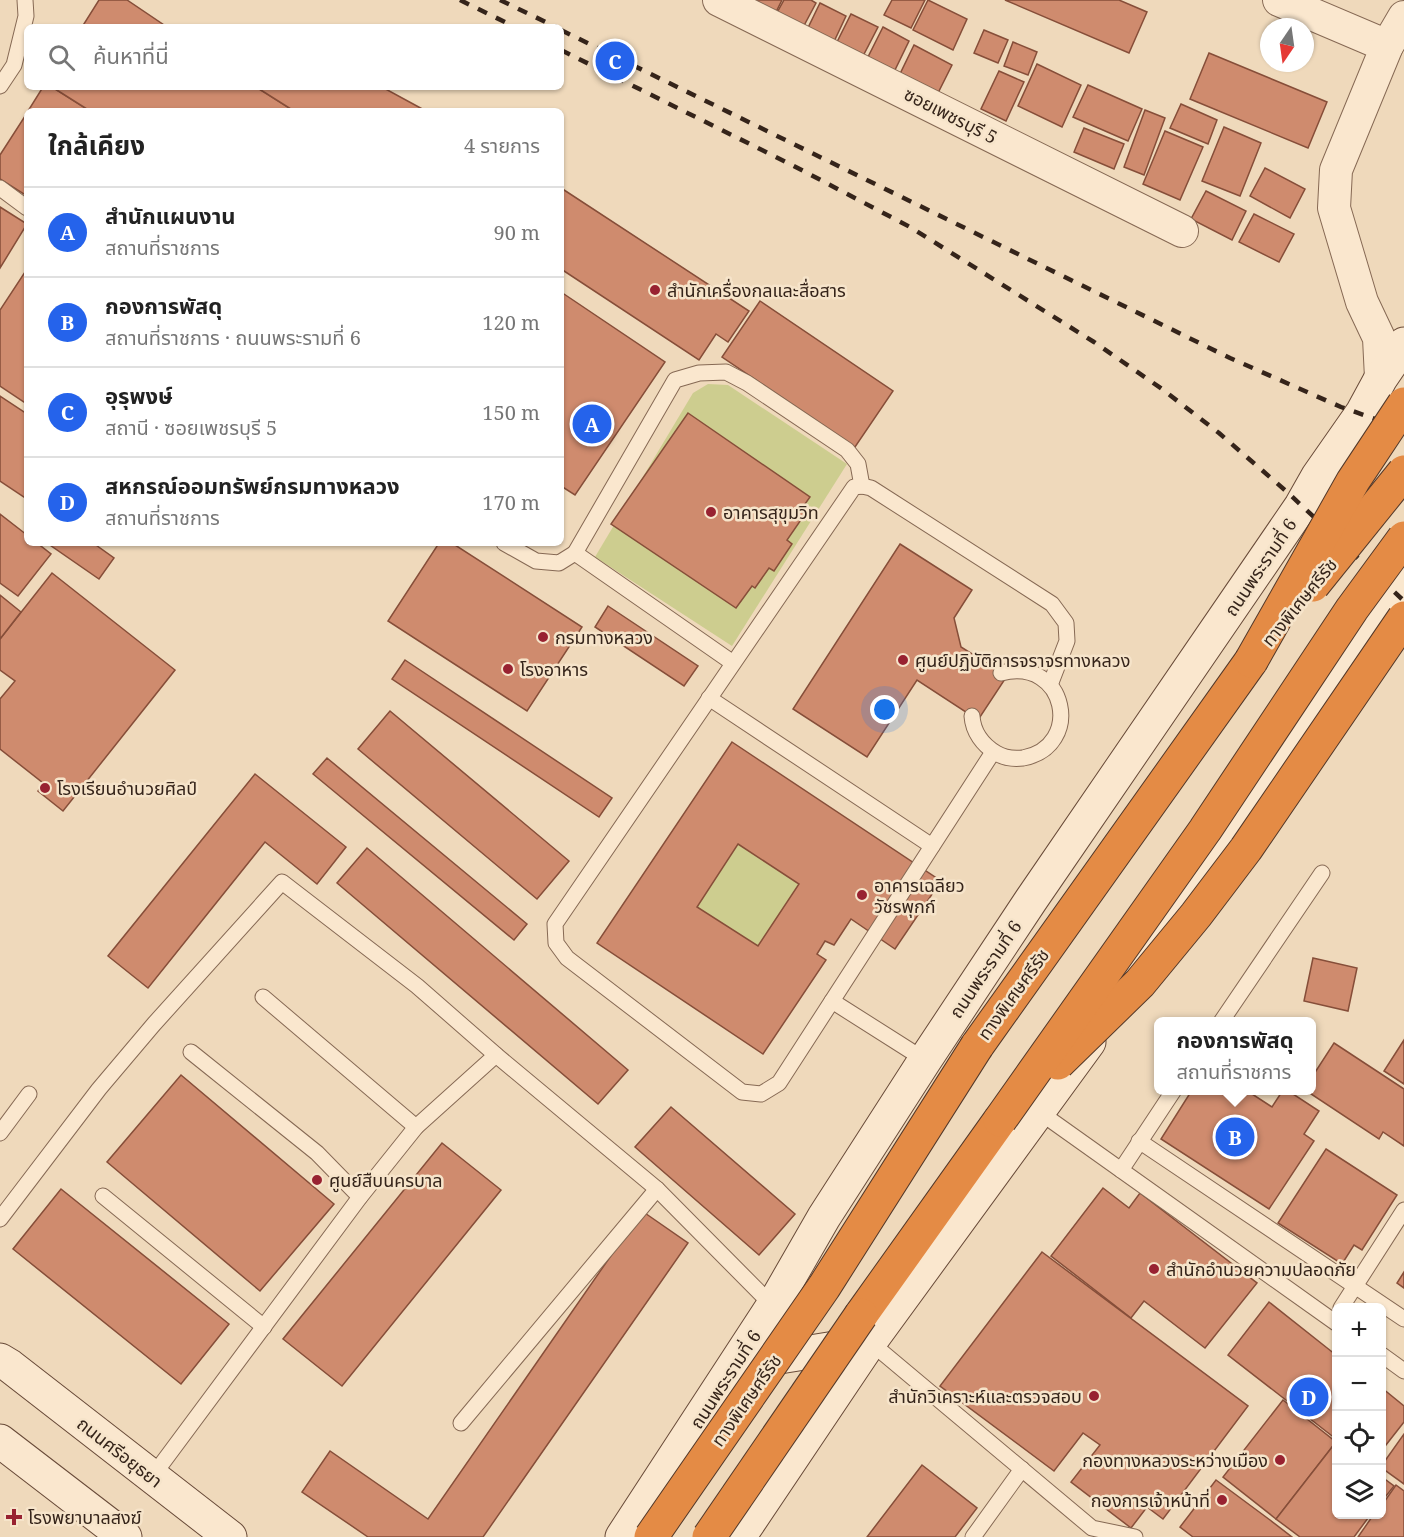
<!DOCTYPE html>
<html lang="th">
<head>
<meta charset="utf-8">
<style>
  :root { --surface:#fff; --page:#f2f2f2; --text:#222; --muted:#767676; --line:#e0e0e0; --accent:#2563eb }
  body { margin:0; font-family:"Noto Serif","Noto Sans Thai",serif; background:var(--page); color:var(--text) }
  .controls { position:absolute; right:18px; bottom:18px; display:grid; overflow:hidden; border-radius:9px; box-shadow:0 2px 4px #0004 }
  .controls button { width:54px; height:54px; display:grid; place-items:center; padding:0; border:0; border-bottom:2px solid var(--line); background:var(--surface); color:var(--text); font:30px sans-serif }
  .compass { position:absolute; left:1260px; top:18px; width:54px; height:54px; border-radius:50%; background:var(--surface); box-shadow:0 2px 4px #0004; rotate:193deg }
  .you { position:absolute; left:885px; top:710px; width:21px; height:21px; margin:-15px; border:4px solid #fff; border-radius:50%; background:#1a73e8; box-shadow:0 0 0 9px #1a73e833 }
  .badge { display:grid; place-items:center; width:39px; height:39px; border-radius:50%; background:var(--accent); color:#fff; font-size:20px; font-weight:700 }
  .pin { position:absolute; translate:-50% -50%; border:3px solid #fff; box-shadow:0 2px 6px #0006 }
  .popup { position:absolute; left:1154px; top:1017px; width:162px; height:78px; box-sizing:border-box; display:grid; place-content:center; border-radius:9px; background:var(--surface); filter:drop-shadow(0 2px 4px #0005); font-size:20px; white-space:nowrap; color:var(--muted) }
  .popup b { font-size:22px; color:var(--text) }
  .popup::after { content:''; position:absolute; left:50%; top:100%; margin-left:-12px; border:12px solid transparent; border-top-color:var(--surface) }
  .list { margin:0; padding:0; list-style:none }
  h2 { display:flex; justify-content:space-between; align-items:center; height:78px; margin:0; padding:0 24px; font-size:26px }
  h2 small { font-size:20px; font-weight:400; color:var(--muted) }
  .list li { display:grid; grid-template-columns:39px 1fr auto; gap:18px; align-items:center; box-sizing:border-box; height:90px; padding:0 24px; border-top:2px solid var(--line) }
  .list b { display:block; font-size:22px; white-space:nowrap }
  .list p { margin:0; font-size:20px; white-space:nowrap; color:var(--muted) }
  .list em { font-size:20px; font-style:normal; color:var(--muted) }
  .icon { flex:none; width:33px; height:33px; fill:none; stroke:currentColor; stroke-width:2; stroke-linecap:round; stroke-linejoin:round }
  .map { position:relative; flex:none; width:1404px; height:1537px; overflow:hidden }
  .search { position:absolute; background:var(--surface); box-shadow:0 2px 4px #0004; left:24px; top:24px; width:540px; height:66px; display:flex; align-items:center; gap:15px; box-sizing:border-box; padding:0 21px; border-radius:9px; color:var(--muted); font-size:22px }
  .panel { position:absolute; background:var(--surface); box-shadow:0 2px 4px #0004; left:24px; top:108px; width:540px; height:438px; border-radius:9px }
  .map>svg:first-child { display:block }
  .green { fill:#cdcd8f }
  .building { fill:#cf8b6e; stroke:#864e39; stroke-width:1.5; fill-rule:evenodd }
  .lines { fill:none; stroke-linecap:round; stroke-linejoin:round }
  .lane-casing { stroke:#866954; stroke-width:17 }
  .street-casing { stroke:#866954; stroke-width:34 }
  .secondary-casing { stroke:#684a38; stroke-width:35 }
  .highway-casing { stroke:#533829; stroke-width:35 }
  .lane { stroke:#fae7ce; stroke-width:15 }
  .street { stroke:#fae7ce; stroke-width:32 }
  .secondary { stroke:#fae7ce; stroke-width:33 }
  .highway { stroke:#e48b45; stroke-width:33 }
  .rail { stroke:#35241a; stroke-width:4.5; stroke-dasharray:10 10; stroke-linecap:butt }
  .highway-bridge-casing { stroke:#533829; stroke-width:35; stroke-linecap:butt }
  .highway-bridge { stroke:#e48b45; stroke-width:33 }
  .poi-dot { fill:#982231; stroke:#f6e4ca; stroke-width:2 }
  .labels { text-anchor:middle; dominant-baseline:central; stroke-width:5; stroke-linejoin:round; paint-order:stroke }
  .street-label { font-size:18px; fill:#35241a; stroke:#f6e4ca }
  .poi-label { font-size:18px; fill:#35241a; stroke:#f6e4ca; text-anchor:start }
</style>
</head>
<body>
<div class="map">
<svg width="1404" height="1537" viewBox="0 0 1404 1537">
  <rect width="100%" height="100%" fill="#efd9bb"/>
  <!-- green -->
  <g class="green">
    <polygon points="708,384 728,385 847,464 732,646 595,557 693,393"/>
    <polygon points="738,844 799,884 758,946 697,907"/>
  </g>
  <!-- building -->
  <g class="building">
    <polygon points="99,0 127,0 167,27 82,27"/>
    <polygon points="749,0 782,0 772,20"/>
    <polygon points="784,0 811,0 816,3 800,33 773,20"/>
    <polygon points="892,0 925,0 911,28 884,15"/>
    <polygon points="928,0 967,19 953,50 913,30"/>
    <polygon points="1005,0 1119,0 1147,12 1129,53"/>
    <polygon points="820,3 846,16 831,48 805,34"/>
    <polygon points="851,14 878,27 862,58 836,44"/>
    <polygon points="883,27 909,41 894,72 867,59"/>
    <polygon points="984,30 1008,40 998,63 974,53"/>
    <polygon points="1013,42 1037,52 1028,75 1004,66"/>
    <polygon points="914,45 952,65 937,95 899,76"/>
    <polygon points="1209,53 1327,102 1308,148 1190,99"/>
    <polygon points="1037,64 1081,85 1062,127 1018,106"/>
    <polygon points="999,71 1024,82 1006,121 981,109"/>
    <polygon points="1088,85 1142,109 1128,141 1073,117"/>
    <polygon points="43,87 52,87 90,111 28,111"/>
    <polygon points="52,87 256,87 294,111 90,111"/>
    <polygon points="256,87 382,87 426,111 294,111"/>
    <polygon points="1181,104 1217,120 1208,144 1170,128"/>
    <polygon points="1145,110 1165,118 1144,175 1124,167"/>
    <polygon points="27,113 27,196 0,179 0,155"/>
    <polygon points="1224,127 1261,143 1240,196 1202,181"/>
    <polygon points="1084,128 1124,144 1114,169 1074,152"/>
    <polygon points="1165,131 1203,147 1180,200 1143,184"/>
    <polygon points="1265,168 1305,189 1290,218 1250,196"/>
    <polygon points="561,188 749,311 728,342 716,334 699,360 561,269"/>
    <polygon points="1206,191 1246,211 1232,240 1191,219"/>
    <polygon points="0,207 27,224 0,268"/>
    <polygon points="1254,214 1294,234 1279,262 1239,242"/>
    <polygon points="27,269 27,404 0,386 0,310"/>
    <polygon points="561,292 665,362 575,495 561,486"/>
    <polygon points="760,301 893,391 855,447 722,357"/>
    <polygon points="0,396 27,414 27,499 0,481"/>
    <polygon points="688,413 810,497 800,511 805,514 787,540 792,544 774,571 769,568 755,588 752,586 736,608 611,524"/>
    <polygon points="0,514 27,535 27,543 37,543 51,554 18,596 0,583"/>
    <polygon points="47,543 93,543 114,558 99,579"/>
    <polygon points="439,543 452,543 582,627 527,711 388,621"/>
    <polygon points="900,544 972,590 954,618 961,647 1007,676 978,720 917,680 867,757 793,709"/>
    <polygon points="52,573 175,670 63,811 38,791 43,783 0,749 0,699 15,681 0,670 0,639"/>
    <polygon points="0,595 21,612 0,639"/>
    <polygon points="608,606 698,666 684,686 595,627"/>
    <polygon points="405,660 612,798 599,817 392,679"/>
    <polygon points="390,711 569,861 537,899 358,749"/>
    <path d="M732,742l209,139 -46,68 -44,-30 -17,26 -9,-4 -8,13 9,6 -63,94 -166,-111zM738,844l61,40 -41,62 -61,-39z"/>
    <polygon points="327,758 527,924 514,940 313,774"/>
    <polygon points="255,774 346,847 317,884 265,842 148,988 108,956"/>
    <polygon points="367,848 628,1070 598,1104 337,883"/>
    <polygon points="1313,958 1357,968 1348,1011 1304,1001"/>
    <polygon points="1404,1040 1404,1084 1384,1071"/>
    <polygon points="1334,1043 1404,1089 1404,1146 1383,1132 1379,1139 1305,1090 1312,1090 1312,1077"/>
    <polygon points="181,1075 334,1204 260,1291 107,1162"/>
    <polygon points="1192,1090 1246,1090 1272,1107 1283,1090 1287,1090 1319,1111 1304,1134 1314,1141 1269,1209 1161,1139"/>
    <polygon points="671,1107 795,1214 759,1255 635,1147"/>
    <polygon points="442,1143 501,1190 342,1386 283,1339"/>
    <polygon points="1326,1149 1397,1195 1362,1250 1354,1245 1342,1264 1278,1223"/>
    <polygon points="1103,1188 1129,1208 1140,1193 1257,1283 1205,1348 1144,1301 1131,1318 1051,1256"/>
    <polygon points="61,1189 229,1324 181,1384 13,1249"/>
    <polygon points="642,1211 688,1243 483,1537 368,1537 302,1492 330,1451 428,1519"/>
    <polygon points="1042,1252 1248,1406 1163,1519 1147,1507 1131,1528 1071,1482 1100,1445 1083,1433 1054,1471 940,1386"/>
    <polygon points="1404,1272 1404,1288 1397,1283"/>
    <polygon points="1269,1302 1336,1355 1336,1439 1228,1355"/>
    <polygon points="1382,1388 1404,1406 1404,1422 1382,1450"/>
    <polygon points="1283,1400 1336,1442 1276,1519 1223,1477"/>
    <polygon points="1404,1434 1404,1484 1382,1468 1382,1465"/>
    <polygon points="1336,1442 1336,1514 1371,1514 1354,1537 1300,1537 1276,1519"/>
    <polygon points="922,1465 977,1508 955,1537 867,1537"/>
    <polygon points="1382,1477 1394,1486 1382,1501"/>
    <polygon points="1216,1480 1270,1520 1292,1537 1193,1537 1180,1527"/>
    <polygon points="1396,1485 1404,1491 1404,1537 1358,1537 1374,1514 1382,1514 1382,1505"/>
  </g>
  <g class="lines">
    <defs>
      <g id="lane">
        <polyline points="0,86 14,65 26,16 25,0"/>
        <polyline points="0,188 27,208"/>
        <polyline points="504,543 536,561 559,563 575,553"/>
        <polyline points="733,663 575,553 675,380 699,373 726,372 747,383 847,450 858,464 862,486"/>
        <polyline points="709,698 932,846"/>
        <path d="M972,716c1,16 11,29 24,37 8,5 18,6 27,5 61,-11 44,-102 -22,-85"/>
        <polyline points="993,752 779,1083 761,1094 742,1092 567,958 556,943 555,924 854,487 862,486 871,488 1052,604 1066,623 1067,641 1050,685"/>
        <polyline points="263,997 416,1127"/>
        <polyline points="832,1001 925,1060"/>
        <polyline points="1221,1022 1322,873"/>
        <polyline points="191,1052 317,1153 360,1197"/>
        <polyline points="1038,1111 1336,1323"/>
        <polyline points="0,1133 29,1094"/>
        <polyline points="1139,1141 1404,1319"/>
        <polyline points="1121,1170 1174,1090"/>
        <polyline points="103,1196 264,1327"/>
        <polyline points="0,1219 99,1089 154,1024 282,882 417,986 496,1055 657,1189 765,1298 774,1304"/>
        <polyline points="1341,1308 1404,1210"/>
        <polyline points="870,1342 1092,1528 1135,1537"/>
        <polyline points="1382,1355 1404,1371"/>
        <polyline points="461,1423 657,1189"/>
        <polyline points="152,1477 360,1197 416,1127 496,1055"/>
        <polyline points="973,1537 1022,1469"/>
      </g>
      <g id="street">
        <polyline points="719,0 1182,231"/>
        <polyline points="1279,0 1387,46"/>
        <polyline points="1381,378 1379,338 1362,302 1334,208 1336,170 1387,46 1404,17"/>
      </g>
      <g id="secondary">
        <polyline points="1124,985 1204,858 1404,576"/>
        <polyline points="0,1360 10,1366 230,1537"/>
        <polyline points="754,1361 860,1344"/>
        <polyline points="0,1441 125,1537"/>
        <polyline points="622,1537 774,1304 824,1217 925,1060 1031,900 1301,506 1318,476 1362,413 1381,378 1404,344"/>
        <polyline points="739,1537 870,1342 1089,1042"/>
      </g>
      <g id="highway">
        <polyline points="977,1046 1251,661"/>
        <polyline points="861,1315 1000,1120"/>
      </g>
    </defs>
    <!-- lane casing -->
    <use href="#lane" class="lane-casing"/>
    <!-- street casing -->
    <use href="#street" class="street-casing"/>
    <!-- secondary casing -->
    <use href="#secondary" class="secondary-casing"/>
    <!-- highway casing -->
    <use href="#highway" class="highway-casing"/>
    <!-- lane -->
    <use href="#lane" class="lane"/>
    <!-- street -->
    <use href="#street" class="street"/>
    <!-- secondary -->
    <use href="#secondary" class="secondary"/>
    <!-- highway -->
    <use href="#highway" class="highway"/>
    <!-- rail -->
    <g class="rail">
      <polyline points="460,0 515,27"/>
      <polyline points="500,0 556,27"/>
      <polyline points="561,30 1230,358 1341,407 1404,429"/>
      <polyline points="561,50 792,165 910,227 1094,342 1162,389 1219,433 1286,491 1404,601"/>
    </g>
    <defs>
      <g id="highway-bridge">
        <polyline points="1313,585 1404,472"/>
        <polyline points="1251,661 1353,481 1404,404"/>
        <polyline points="1058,1063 1140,983 1196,915 1246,849 1404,618"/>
        <polyline points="1000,1120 1205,830 1352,609 1404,538"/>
        <polyline points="651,1537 824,1287 977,1046"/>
        <polyline points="709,1537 861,1315"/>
      </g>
    </defs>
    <!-- highway-bridge casing -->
    <use href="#highway-bridge" class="highway-bridge-casing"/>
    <!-- highway-bridge -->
    <use href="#highway-bridge" class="highway-bridge"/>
  </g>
  <!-- markers -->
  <g class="poi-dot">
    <circle cx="655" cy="290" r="6"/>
    <circle cx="711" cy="512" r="6"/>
    <circle cx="543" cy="637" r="6"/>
    <circle cx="903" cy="660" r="6"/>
    <circle cx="508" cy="669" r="6"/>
    <circle cx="45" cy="788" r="6"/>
    <circle cx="862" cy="895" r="6"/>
    <circle cx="317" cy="1180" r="6"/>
    <circle cx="1154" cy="1269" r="6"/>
    <circle cx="1094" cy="1396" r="6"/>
    <circle cx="1280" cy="1460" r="6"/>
    <circle cx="1222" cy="1500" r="6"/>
    <path d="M11 1508h6v6h6v6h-6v6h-6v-6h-6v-6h6z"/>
  </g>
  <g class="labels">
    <!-- street labels -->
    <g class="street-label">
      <text transform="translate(951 115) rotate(27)">ซอยเพชรบุรี 5</text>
      <text transform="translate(1260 567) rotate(-56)">ถนนพระรามที่ 6</text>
      <text transform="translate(1299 602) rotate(-51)">ทางพิเศษศรีรัช</text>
      <text transform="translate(985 969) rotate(-56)">ถนนพระรามที่ 6</text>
      <text transform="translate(1013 994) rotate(-54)">ทางพิเศษศรีรัช</text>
      <text transform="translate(725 1379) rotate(-57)">ถนนพระรามที่ 6</text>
      <text transform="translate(746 1400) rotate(-55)">ทางพิเศษศรีรัช</text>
      <text transform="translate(120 1452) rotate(38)">ถนนศรีอยุธยา</text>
    </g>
    <!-- poi labels -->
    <g class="poi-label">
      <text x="667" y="290">สำนักเครื่องกลและสื่อสาร</text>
      <text x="723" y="512">อาคารสุขุมวิท</text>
      <text x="555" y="637">กรมทางหลวง</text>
      <text x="915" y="660">ศูนย์ปฏิบัติการจราจรทางหลวง</text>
      <text x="520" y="669">โรงอาหาร</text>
      <text x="57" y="788">โรงเรียนอำนวยศิลป์</text>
      <text x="874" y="885">อาคารเฉลียว<tspan x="874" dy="21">วัชรพุกก์</tspan></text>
      <text x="329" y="1180">ศูนย์สืบนครบาล</text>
      <text x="1166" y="1269">สำนักอำนวยความปลอดภัย</text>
      <text x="1082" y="1396" text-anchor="end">สำนักวิเคราะห์และตรวจสอบ</text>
      <text x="1268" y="1460" text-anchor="end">กองทางหลวงระหว่างเมือง</text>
      <text x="1210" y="1500" text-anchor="end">กองการเจ้าหน้าที่</text>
      <text x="28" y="1517">โรงพยาบาลสงฆ์</text>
    </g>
  </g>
</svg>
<div class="controls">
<button>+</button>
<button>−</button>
<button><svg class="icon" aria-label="locate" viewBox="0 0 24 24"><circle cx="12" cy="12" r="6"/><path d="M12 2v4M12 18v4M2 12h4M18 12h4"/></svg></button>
<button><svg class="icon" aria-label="layers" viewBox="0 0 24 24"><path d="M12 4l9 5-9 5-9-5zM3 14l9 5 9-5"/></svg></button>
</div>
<svg class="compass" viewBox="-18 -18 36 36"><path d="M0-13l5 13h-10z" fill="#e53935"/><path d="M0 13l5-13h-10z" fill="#767676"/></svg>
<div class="you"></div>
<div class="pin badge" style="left:592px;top:424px">A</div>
<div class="pin badge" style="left:1235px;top:1137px">B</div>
<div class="popup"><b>กองการพัสดุ</b>สถานที่ราชการ</div>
<div class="pin badge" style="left:615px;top:61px">C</div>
<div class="pin badge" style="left:1309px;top:1397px">D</div>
<div class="search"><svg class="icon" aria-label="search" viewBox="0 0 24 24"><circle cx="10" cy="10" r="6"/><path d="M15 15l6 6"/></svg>ค้นหาที่นี่</div>
<section class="panel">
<h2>ใกล้เคียง<small>4 รายการ</small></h2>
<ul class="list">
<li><span class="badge">A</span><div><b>สำนักแผนงาน</b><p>สถานที่ราชการ</p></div><em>90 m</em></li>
<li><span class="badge">B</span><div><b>กองการพัสดุ</b><p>สถานที่ราชการ · ถนนพระรามที่ 6</p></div><em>120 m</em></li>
<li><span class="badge">C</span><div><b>อุรุพงษ์</b><p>สถานี · ซอยเพชรบุรี 5</p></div><em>150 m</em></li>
<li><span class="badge">D</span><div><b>สหกรณ์ออมทรัพย์กรมทางหลวง</b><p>สถานที่ราชการ</p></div><em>170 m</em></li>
</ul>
</section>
</div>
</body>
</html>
